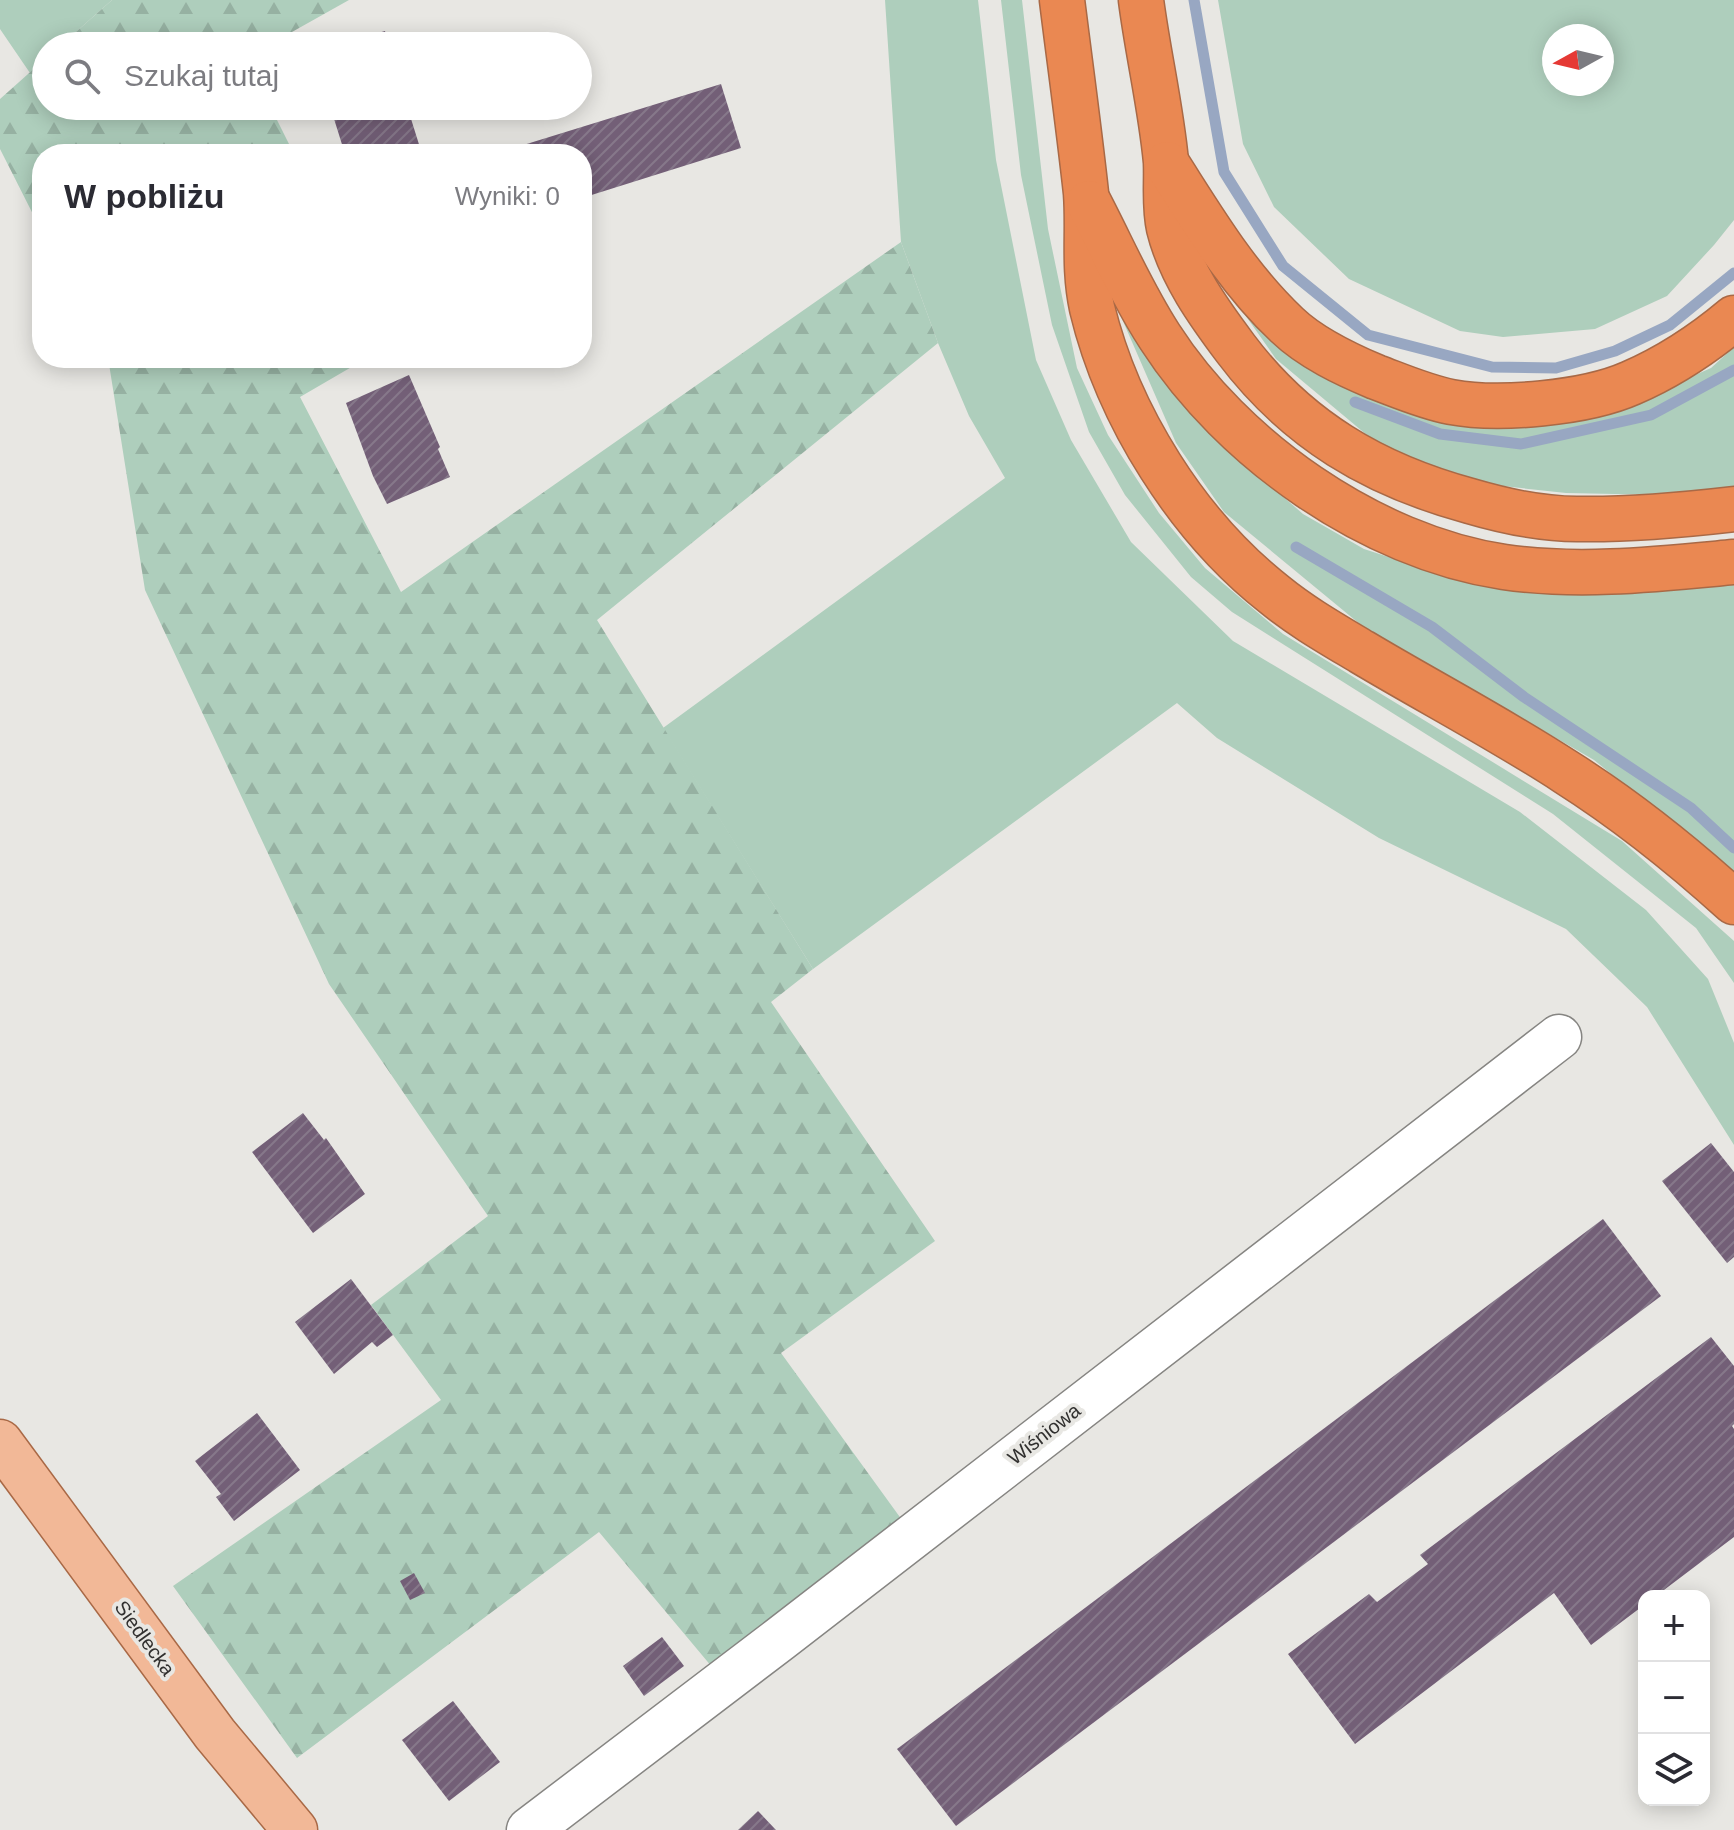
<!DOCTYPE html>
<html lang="pl">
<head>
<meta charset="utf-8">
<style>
  :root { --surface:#fff; --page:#f2f2f3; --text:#2b2b33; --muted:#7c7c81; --line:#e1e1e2 }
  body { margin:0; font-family:Helvetica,sans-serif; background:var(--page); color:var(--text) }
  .controls { position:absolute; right:24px; bottom:24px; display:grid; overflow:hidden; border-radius:16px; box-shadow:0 4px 20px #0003 }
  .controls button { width:72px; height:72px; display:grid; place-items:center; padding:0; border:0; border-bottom:2px solid var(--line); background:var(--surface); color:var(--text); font:40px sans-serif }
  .compass { position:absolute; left:1542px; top:24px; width:72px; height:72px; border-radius:50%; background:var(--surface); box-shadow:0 4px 20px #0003; rotate:262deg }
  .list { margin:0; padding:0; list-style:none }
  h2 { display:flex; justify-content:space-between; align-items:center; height:104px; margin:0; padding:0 32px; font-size:34px }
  h2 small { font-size:26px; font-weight:400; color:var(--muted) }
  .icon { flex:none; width:44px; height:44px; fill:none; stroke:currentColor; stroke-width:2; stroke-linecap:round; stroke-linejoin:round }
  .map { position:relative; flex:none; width:1734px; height:1830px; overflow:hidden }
  .search { position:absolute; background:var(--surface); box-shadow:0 4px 20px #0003; left:32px; top:32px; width:560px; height:88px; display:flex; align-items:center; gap:20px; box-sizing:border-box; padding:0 28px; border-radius:44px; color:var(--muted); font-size:30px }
  .panel { position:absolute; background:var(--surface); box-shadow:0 4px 20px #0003; left:32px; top:144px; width:560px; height:224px; border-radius:32px }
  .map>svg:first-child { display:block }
  .grass { fill:#aecebc; fill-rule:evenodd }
  .forest { fill:url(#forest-firs) }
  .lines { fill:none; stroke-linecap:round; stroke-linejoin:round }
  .stream { stroke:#98a7c2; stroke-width:11 }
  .building { fill:url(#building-hatch) }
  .minor-casing { stroke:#868582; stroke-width:47 }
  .major-casing { stroke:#a96946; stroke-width:47 }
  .highway-casing { stroke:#a96946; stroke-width:47 }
  .minor { stroke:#fff; stroke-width:44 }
  .major { stroke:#f2b897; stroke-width:44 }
  .highway { stroke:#ea8852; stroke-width:44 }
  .labels { text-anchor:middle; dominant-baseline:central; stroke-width:8; stroke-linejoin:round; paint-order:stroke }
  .street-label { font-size:20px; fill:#31302f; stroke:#e8e7e3 }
</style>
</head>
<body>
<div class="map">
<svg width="1734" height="1830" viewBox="0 0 1734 1830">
  <defs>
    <pattern id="forest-firs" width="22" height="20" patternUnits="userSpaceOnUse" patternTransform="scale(2)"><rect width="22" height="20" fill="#aecebc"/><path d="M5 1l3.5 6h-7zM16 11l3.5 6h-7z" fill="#96b1a2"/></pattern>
    <pattern id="building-hatch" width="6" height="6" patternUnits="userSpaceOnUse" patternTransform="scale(2)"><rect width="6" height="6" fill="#735f77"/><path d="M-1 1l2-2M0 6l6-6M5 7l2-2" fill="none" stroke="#86788a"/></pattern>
  </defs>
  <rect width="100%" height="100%" fill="#e8e7e3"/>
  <!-- grass -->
  <g class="grass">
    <polygon points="0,0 112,0 60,46 46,46 46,58 30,73 0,29"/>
    <polygon points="885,0 978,0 996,160 1036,360 1071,440 1131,542 1233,641 1520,812 1646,910 1708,979 1734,1043 1734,1145 1647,1007 1566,929 1379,838 1217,738 1177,703 813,969 663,728 1005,478 969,416 938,343 901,242"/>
    <polygon points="1001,0 1022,0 1048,229 1077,368 1108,435 1159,513 1205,568 1283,634 1622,841 1734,941 1734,983 1696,928 1553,814 1232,612 1191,577 1125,495 1089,432 1052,325 1021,175"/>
    <path d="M1218,0h516v220l-20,25 -47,51 -72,33 -92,8 -43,-6 -111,-52 -75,-72 -31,-63zM1554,36h48v48h-48z"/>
    <polygon points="1203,255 1368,397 1621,408 1711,368 1734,347 1734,487 1664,495 1566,493 1475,483 1380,446 1276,359"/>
    <polygon points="1119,312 1209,432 1303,514 1364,549 1471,584 1655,592 1734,585 1734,879 1693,840 1594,760 1361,625 1224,512 1176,443"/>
  </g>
  <!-- forest -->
  <g class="forest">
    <polygon points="112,0 349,0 267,46 60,46"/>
    <polygon points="46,58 46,106 270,106 294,154 42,154 42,232 0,149 0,99"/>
    <polygon points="901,242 938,343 597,620 813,969 771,1002 935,1241 781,1353 902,1520 712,1667 599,1532 297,1758 173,1586 441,1400 371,1305 488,1216 329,984 145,590 109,364 106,358 367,358 300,397 401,592"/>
  </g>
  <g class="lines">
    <!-- stream -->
    <g class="stream">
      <polyline points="1194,0 1224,172 1283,266 1368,335 1492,367 1556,368 1615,351 1670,325 1734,273"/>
      <polyline points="1355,402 1440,434 1521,444 1651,415 1734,370"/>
      <polyline points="1296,547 1432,627 1524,697 1691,808 1734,848"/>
    </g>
  </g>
  <!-- building -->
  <g class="building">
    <polygon points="385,31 389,46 338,46 338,45"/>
    <polygon points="545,35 548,46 511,46 511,45"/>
    <polygon points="721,84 741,148 582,198 582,154 494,154"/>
    <polygon points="330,106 407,106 422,154 345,154"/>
    <polygon points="466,106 494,106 494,107 468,115"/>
    <polygon points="409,375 440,447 438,449 450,477 387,504 373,476 346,403"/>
    <polygon points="303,1113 324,1140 326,1138 365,1194 313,1233 252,1152"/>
    <polygon points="1711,1143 1734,1172 1734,1257 1727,1263 1662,1181"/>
    <polygon points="1603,1219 1661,1296 956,1826 897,1749"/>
    <polygon points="351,1279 393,1335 377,1347 372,1342 334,1374 295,1322"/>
    <polygon points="1711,1337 1734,1366 1734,1424 1732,1426 1734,1429 1734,1537 1656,1596 1644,1596 1644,1605 1591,1645 1554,1593 1355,1744 1288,1654 1369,1594 1377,1602 1428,1564 1420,1555"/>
    <polygon points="257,1413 300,1470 234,1521 216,1497 221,1494 195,1461"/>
    <polygon points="414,1573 425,1593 410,1600 400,1581"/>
    <polygon points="662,1637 684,1666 644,1696 623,1666"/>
    <polygon points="453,1701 500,1762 449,1801 402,1740"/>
    <polygon points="758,1811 776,1830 738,1830"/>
  </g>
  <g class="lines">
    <defs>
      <polyline id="minor" points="529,1830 780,1639 1559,1037"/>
      <polyline id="major" points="0,1442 215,1734 295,1830"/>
      <g id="highway">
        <path d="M1062,0c8,64 17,129 24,193 3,40 -3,73 6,115 26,108 96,219 183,287 27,22 57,39 87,57 67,40 138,77 204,120 60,38 115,82 168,130"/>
        <path d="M1141,0c7,54 20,108 25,162 1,22 -2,44 3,66 11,45 40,85 67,121 61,81 138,126 234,152 34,10 71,18 107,18 53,1 105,-4 157,-10"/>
        <path d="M1167,164c36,56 70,114 120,161 24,23 58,39 89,52 24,9 49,20 75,25 48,9 135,1 180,-19 37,-16 72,-39 103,-65"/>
        <path d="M1089,203c23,44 43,91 71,134 72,112 210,210 344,230 75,11 155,2 230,-5"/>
      </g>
    </defs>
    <!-- minor casing -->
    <use href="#minor" class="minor-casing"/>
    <!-- major casing -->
    <use href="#major" class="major-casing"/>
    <!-- highway casing -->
    <use href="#highway" class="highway-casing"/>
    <!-- minor -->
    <use href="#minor" class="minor"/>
    <!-- major -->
    <use href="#major" class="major"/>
    <!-- highway -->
    <use href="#highway" class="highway"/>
  </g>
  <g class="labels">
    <!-- street labels -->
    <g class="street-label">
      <text transform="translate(1044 1434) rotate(-38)">Wiśniowa</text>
      <text transform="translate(145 1638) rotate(54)">Siedlecka</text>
    </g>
  </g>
</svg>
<div class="controls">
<button>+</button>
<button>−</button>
<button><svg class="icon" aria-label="layers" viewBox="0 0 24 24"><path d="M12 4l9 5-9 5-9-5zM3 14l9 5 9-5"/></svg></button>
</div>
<svg class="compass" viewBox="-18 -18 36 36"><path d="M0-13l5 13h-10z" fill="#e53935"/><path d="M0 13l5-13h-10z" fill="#7c7c81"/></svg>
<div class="search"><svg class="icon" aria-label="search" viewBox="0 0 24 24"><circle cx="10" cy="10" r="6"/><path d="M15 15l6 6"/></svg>Szukaj tutaj</div>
<section class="panel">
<h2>W pobliżu<small>Wyniki: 0</small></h2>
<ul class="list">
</ul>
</section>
</div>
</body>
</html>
